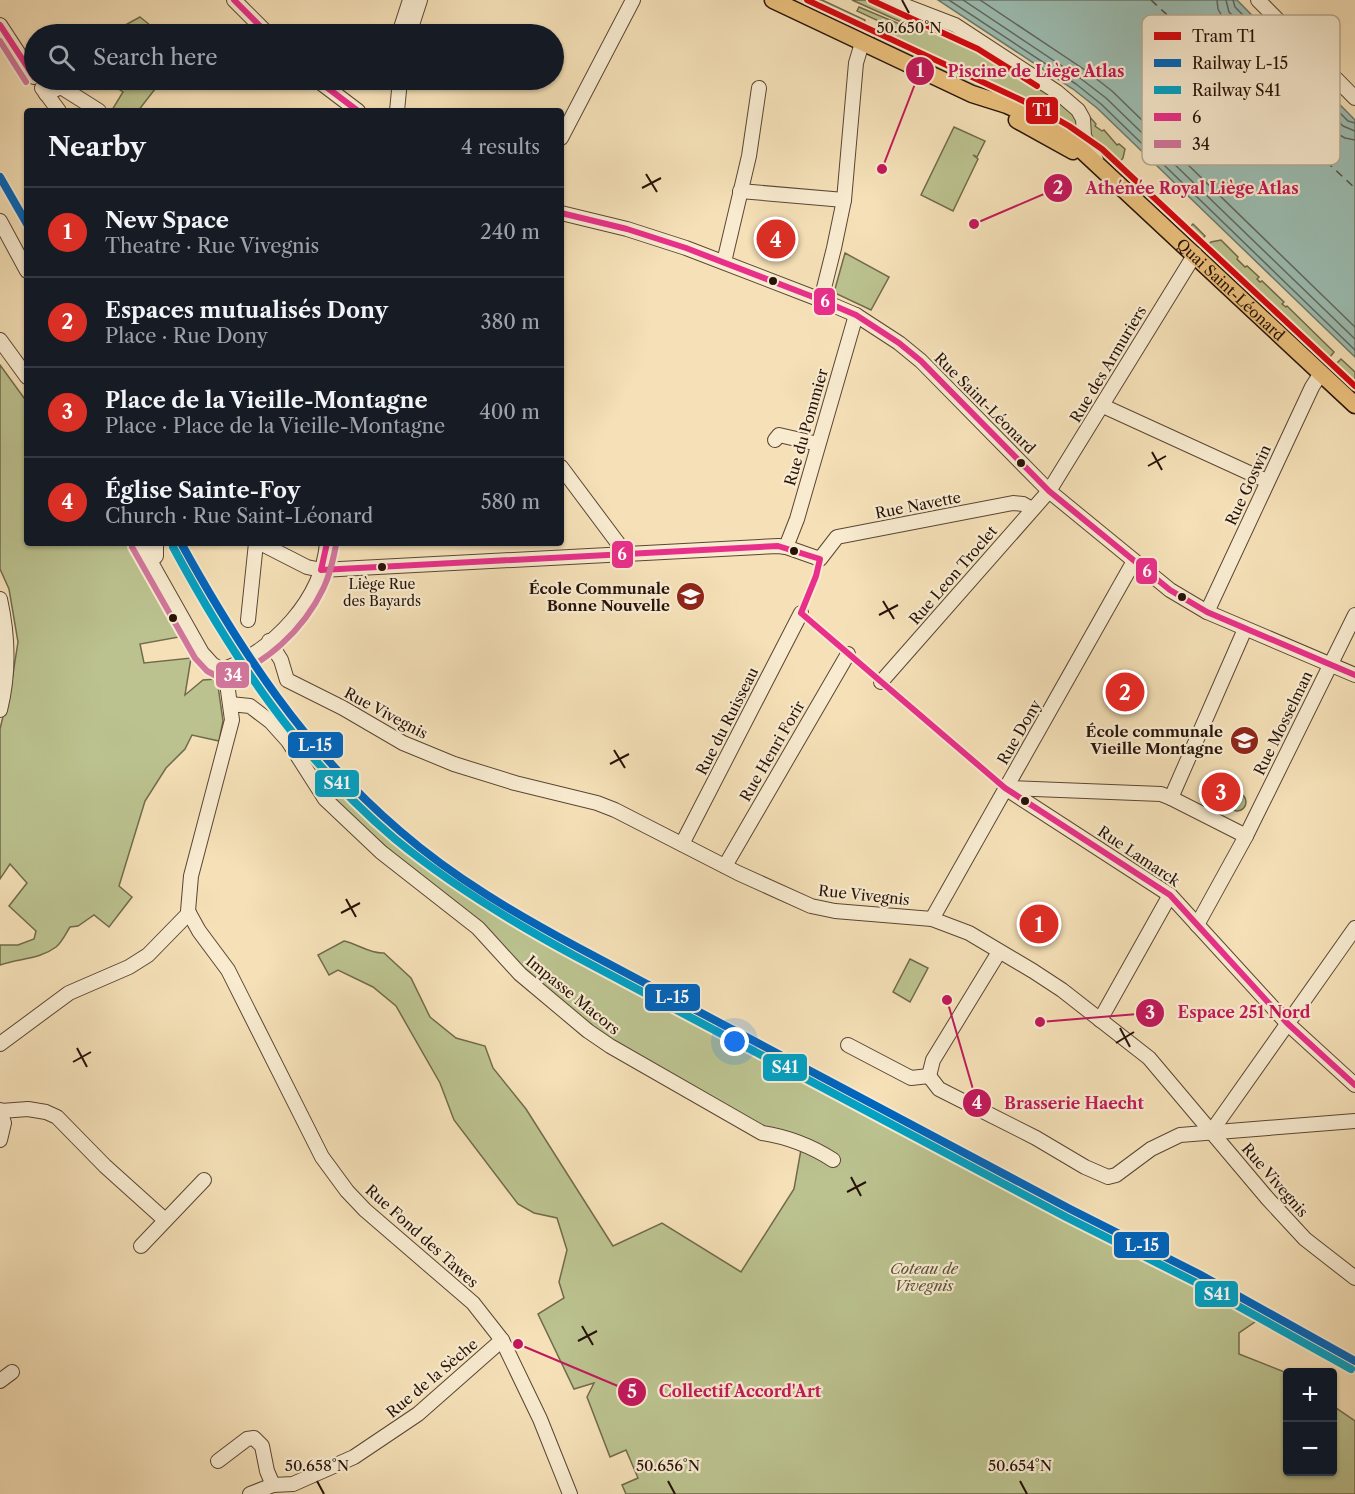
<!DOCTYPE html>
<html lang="en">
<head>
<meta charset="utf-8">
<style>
  :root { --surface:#171b24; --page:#20242c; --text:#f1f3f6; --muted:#9ea1a6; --line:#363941; --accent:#d93025 }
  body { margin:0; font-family:"Libre Caslon Text",serif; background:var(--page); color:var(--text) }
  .controls { position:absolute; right:18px; bottom:18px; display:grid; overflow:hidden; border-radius:6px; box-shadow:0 2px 4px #0004 }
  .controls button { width:54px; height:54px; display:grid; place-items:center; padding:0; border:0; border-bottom:2px solid var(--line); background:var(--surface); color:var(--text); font:30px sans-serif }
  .you { position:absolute; left:735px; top:1042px; width:21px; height:21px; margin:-15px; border:4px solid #fff; border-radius:50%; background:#1a73e8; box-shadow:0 0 0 9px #1a73e833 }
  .badge { display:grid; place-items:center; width:39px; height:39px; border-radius:50%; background:var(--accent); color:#fff; font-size:20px; font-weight:700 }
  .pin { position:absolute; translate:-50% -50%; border:3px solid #fff; box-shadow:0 2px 6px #0006 }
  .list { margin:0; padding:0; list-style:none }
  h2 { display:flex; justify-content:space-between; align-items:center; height:78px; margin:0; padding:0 24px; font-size:26px }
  h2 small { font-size:20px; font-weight:400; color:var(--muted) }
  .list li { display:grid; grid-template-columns:39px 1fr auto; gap:18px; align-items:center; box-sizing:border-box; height:90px; padding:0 24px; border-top:2px solid var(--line) }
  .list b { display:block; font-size:22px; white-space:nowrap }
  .list p { margin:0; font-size:20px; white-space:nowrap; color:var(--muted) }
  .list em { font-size:20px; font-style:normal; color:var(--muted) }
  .icon { flex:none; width:33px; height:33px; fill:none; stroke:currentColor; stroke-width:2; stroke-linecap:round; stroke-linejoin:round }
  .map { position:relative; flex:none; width:1355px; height:1494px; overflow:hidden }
  .search { position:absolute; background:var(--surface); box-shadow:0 2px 4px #0004; left:24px; top:24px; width:540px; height:66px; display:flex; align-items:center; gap:15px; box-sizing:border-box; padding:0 21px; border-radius:33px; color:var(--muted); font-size:22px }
  .panel { position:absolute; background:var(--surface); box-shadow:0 2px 4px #0004; left:24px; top:108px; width:540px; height:438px; border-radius:6px }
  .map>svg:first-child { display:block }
  .green { fill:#bbc28f; stroke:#716a4c; stroke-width:1.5 }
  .water { fill:#9cbdb2; stroke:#6d796e; stroke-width:1.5 }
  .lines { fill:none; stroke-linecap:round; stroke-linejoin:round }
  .shore { stroke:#62685e; stroke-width:1.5 }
  .ferry { stroke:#504e44; stroke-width:1.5; stroke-dasharray:8 6; stroke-linecap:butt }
  .minor-casing { stroke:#5a4634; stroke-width:16 }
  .major-casing { stroke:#271209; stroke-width:19 }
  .minor { stroke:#f8ebd0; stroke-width:14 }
  .major { stroke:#eac07c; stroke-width:16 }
  .bus-1-casing { stroke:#f8ebd0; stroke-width:10 }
  .bus-2-casing { stroke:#f8ebd0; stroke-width:10 }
  .bus-1 { stroke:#e8308a; stroke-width:6 }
  .bus-2 { stroke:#d2769c; stroke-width:6 }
  .rail-1-casing { stroke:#f8ebd0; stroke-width:12 }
  .rail-2-casing { stroke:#f8ebd0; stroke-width:12 }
  .rail-1 { stroke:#0065bd; stroke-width:8 }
  .rail-2 { stroke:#02a1c4; stroke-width:8 }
  .tram-1-casing { stroke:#f8ebd0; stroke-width:10 }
  .tram-1 { stroke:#d50911; stroke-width:6 }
  .ticks { fill:none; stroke:#271209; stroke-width:2 }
  .bus-dot { fill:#271209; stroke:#f8ebd0; stroke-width:2 }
  .labels { text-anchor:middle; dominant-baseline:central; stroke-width:4.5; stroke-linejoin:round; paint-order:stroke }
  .bus-label { font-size:14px; fill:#271209; stroke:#f8ebd0 }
  .street-label { font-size:15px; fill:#271209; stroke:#f8ebd0 }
  .poi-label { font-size:15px; font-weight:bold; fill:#271209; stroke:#f8ebd0; text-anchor:end }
  .park-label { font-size:15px; font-style:italic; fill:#5b5038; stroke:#f8ebd0 }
  .key { fill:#f8ebd0; stroke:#b9aa94; stroke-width:1.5 }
  .key-label { font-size:16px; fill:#271209 }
  .ticks-label { font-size:15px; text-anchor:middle; fill:#271209; stroke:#f8ebd0; stroke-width:4.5; stroke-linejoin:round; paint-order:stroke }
  .leader { fill:none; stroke:#c2185b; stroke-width:2 }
  .callout-dot { fill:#c2185b; stroke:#f8ebd0; stroke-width:2 }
  .mark-label { font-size:18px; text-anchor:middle; font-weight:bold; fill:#fff }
  .callout-label { font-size:16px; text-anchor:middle; font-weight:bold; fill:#c2185b; stroke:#f8ebd0; stroke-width:4.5; stroke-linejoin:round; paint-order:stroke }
  .line-badge { stroke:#f8ebd0; stroke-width:2 }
  .badge-label { font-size:16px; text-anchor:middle; font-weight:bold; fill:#fff }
</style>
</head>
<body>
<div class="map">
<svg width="1355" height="1494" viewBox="0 0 1355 1494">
  <rect width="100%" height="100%" fill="#f5e0b7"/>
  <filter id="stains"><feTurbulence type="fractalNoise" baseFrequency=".00333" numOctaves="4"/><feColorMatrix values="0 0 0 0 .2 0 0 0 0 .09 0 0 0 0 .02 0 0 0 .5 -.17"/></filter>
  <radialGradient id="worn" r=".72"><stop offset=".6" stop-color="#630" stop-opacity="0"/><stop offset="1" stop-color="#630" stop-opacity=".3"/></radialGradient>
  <!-- green -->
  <g class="green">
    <polygon points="802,0 822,0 865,20 861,29"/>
    <path d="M852,0h25l93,42 33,18 72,53c1,7 4,13 -2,19l-200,-92 8,-18 -24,-11 2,-4 57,24 3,-1z"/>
    <polygon points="140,17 161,34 109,34"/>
    <polygon points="105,80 162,80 138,111 112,110 123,92"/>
    <polygon points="1089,116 1096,124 1095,126 1102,131 1104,130 1117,145 1119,144 1125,149 1123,158 1117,165 1103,152 1099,156 1091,143"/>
    <polygon points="954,127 985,141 977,157 973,155 978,159 953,211 921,195"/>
    <polygon points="1193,224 1205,236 1199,242 1186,231"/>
    <polygon points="1221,240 1238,257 1237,259 1245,267 1247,266 1259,277 1257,279 1260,282 1262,281 1284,302 1282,304 1286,307 1287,306 1334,352 1326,362 1205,248 1211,242"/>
    <polygon points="845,253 889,277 871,310 837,294 835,289"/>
    <polygon points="1341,359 1355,372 1355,389 1332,368"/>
    <path d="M0,365l27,37v141h101l51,94 -39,7 4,19 47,-5 -6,37 18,-15 14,-1 6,42 -4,20 -27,-6 -7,14 -19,19 -21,33 -26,85 13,11 -23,30 -15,-12 -16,11 -8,1c-4,6 -8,15 -14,20 -17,13 -37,11 -56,18v-20h18l16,-6 2,-8 -27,-25 18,-23 -17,-19 -10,15v-150l12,-49 6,-38 -9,-53 -9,-20z"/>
    <path d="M286,721c62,75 135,138 216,191l760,405 -23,16v21l48,19 1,99h44l1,-66 22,15v73h-729l-4,-9 16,-7 -12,-28 -16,7 -23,-60 7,-14 -20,6 -36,-75 26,-16 -5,-16 8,-32 -10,-32 -23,-5 -16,-9 -64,-84 -14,-37 -44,-77 -23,-19 -35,-17 -9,5 -11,-20 26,-14c14,3 26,13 40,12l27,25 19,39 26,21 29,8 8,22 33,41 87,137 49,-23 79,49 53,-83 8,-45 -23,-8 -171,-98 -46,-34 -233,-208 -52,-74z"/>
    <circle cx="1237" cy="802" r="9"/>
    <polygon points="910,959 928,968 910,1002 893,992"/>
  </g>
  <!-- water -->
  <polygon class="water" points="938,0 1237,0 1355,120 1355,357 1097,108 1073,89"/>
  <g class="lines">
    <!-- shore -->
    <g class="shore">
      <polyline points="949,0 1076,84 1101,104 1355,350"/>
      <polyline points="963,0 1080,78 1106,98 1355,339"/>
      <polyline points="980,0 1085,70 1112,91 1355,327"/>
      <polyline points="1217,0 1218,9 1223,18 1336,133 1345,138 1355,140"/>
      <polyline points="1226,0 1229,12 1343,126 1355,131"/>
      <polyline points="1233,0 1235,7 1348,121 1355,123"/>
    </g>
    <!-- ferry -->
    <polyline class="ferry" points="1151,0 1355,188"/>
    <defs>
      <g id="minor">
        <polyline points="234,0 268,34"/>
        <polyline points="890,0 955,25 1057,92 1078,110 1083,119 1084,136 1096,160"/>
        <polyline points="1258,0 1355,98"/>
        <polyline points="0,25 34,77"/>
        <polyline points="399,34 410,0"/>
        <polyline points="409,34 420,0"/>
        <polyline points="317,80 358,111"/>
        <polyline points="42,88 59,111"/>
        <polyline points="46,94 61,87 99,111"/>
        <polyline points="397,111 400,80"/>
        <polyline points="561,138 633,0"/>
        <polyline points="740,191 844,200"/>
        <polyline points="561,213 627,229 686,248 821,300 856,315 899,343 921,361 1049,491 1170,590 1207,612 1355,675"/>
        <polyline points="0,221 27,271"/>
        <polyline points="724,262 749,156 759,88"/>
        <polyline points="821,300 834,248 844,200 856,63 862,43"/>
        <polyline points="0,340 27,377"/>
        <polyline points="1103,406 1267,481"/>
        <polyline points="775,440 779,435 818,444"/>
        <polyline points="561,467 626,554"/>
        <path d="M140,543l62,110 10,11 10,6c52,-20 100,-70 105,-127"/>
        <polyline points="260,543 307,567 321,570 778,546 786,547 820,559 837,537 1013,503 1023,504 1032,509"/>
        <polyline points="786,547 797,519 856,315"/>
        <polyline points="151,561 156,556 156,543"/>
        <path d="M0,599c8,36 9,75 0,111"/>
        <polyline points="1207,612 1312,387 1321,373"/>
        <polyline points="248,620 256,543"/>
        <polyline points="1245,629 1171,798 1246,836"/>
        <polyline points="269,641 281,660 287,680 343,708 403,743 454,764 515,783 597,803 615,810 738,873 811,906 835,911 932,919 969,933 1033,971 1062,990 1149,1058 1268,1199 1305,1239 1355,1278"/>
        <polyline points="222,670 227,683 232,720 191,876 188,911 199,931 228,970 322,1157 347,1191 365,1210 473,1303 502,1340 540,1419 570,1494"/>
        <polyline points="881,682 1049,491 1195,254"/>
        <path d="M230,704l20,2 21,16 17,19 37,58 56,53 97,76 42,46 68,57 22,15 152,87c26,4 49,13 71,27"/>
        <polyline points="1005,788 1170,895 1287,1023 1355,1085"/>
        <polyline points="1007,788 1161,794 1171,798"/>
        <polyline points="682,844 801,613"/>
        <polyline points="725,866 848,654"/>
        <polyline points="932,919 1134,561"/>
        <polyline points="1197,925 1246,836 1355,615"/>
        <polyline points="1100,1020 1170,895"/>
        <polyline points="0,1044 69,993 129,967 148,955 189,913"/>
        <polyline points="848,1045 911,1078 929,1076"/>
        <polyline points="929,1076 939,1089 1036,1138 1085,1167 1108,1177 1116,1175 1151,1149 1180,1135 1355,1121"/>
        <polyline points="929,1076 933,1060 999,952"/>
        <polyline points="0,1110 4,1123 0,1140"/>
        <polyline points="1,1111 28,1109 46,1112 57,1117 105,1166 165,1220"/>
        <polyline points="1211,1132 1355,928"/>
        <polyline points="141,1246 204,1180"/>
        <polyline points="0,1381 12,1372"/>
        <polyline points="218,1461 247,1439 254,1438 262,1446 267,1471 273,1485"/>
        <polyline points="250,1494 273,1485 293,1484 354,1457 418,1414 502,1340"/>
      </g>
      <g id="major">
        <path id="s1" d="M773,0l199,94 35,11 52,24 296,276"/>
        <polyline points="1017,120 1073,151"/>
      </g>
    </defs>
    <!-- minor casing -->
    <use href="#minor" class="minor-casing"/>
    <!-- major casing -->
    <use href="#major" class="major-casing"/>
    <!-- minor -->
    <use href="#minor" class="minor"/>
    <!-- major -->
    <use href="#major" class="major"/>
    <defs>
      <g id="bus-1">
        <polyline points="234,0 268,34"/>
        <polyline points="0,25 34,77"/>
        <polyline points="317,80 358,111"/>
        <polyline points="561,213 627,229 686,248 821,300 856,315 899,343 921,361 1049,491 1170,590 1207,612 1355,675"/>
        <polyline points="327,543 321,570 778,546 820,559 816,576 801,613 1005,788 1170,895 1287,1023 1355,1085"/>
      </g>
      <g id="bus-2">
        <polyline points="0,41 26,82"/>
        <path d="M132,547l63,111 12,13 15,8c43,-13 82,-50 101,-90 7,-14 10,-29 13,-44"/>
      </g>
    </defs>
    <!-- bus-1 casing -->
    <use href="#bus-1" class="bus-1-casing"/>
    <!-- bus-2 casing -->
    <use href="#bus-2" class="bus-2-casing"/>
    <!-- bus-1 -->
    <use href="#bus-1" class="bus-1"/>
    <!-- bus-2 -->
    <use href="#bus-2" class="bus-2"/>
    <defs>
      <g id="rail-1">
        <polyline points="0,177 27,224"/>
        <path d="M181,543c59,107 125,208 219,288 54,47 116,83 179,117l491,261 129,65 156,87"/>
      </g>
      <path id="rail-2" d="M173,547c59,109 127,212 222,292 56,46 117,83 180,117l491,261 129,65 156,87"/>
    </defs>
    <!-- rail-1 casing -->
    <use href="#rail-1" class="rail-1-casing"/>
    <!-- rail-2 casing -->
    <use href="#rail-2" class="rail-2-casing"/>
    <!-- rail-1 -->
    <use href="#rail-1" class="rail-1"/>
    <!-- rail-2 -->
    <use href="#rail-2" class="rail-2"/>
    <defs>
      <g id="tram-1">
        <polyline points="807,0 1034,106 1069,126 1102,149 1355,386"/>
        <polyline points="871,0 978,49 1037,86"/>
      </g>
    </defs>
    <!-- tram-1 casing -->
    <use href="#tram-1" class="tram-1-casing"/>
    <!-- tram-1 -->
    <use href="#tram-1" class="tram-1"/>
  </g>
  <!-- ticks -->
  <path class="ticks" d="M902,0l7,13M646,174l11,18M642,188l19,-10M1152,452l10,18M1148,466l18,-10M883,601l11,18M879,615l19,-10M614,750l11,18M610,764l19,-10M346,899l10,18M341,913l19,-10M1120,1028l10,19M1116,1043l18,-11M77,1048l10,19M73,1062l18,-10M851,1177l10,19M847,1192l19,-10M582,1326l11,19M578,1341l19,-10M317,1481l7,13M668,1481l7,13M1020,1481l7,13"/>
  <!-- icons -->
  <defs>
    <symbol id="school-disc" viewBox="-11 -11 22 22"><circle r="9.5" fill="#8f2418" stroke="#f8ebd0"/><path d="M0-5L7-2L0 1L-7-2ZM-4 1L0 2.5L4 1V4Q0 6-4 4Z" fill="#fff"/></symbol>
  </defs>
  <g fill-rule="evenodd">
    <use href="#school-disc" x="674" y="580" width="33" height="33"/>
    <use href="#school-disc" x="1228" y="724" width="33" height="33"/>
  </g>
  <!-- markers -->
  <g class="bus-dot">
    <circle cx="773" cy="281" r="5"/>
    <circle cx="1021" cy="463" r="5"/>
    <circle cx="794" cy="551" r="5"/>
    <circle cx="382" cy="567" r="5"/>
    <circle cx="1182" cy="597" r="5"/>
    <circle cx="173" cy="618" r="5"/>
    <circle cx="1025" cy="801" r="5"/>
  </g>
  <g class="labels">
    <!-- bus labels -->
    <g class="bus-label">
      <text x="382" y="584">Liège Rue<tspan x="382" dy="17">des Bayards</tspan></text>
    </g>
    <!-- street labels -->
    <g class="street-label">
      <text stroke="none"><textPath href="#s1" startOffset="549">Quai Saint-Léonard</textPath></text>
      <text transform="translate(1108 364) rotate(-59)">Rue des Armuriers</text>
      <text transform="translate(985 403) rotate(45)">Rue Saint-Léonard</text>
      <text transform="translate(806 427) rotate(-74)">Rue du Pommier</text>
      <text transform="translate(1248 485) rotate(-65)">Rue Goswin</text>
      <text transform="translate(918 505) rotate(-11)">Rue Navette</text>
      <text transform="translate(953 575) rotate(-49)">Rue Leon Troclet</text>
      <text transform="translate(386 713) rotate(28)">Rue Vivegnis</text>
      <text transform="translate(727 721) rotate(-63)">Rue du Ruisseau</text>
      <text transform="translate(1283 723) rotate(-64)">Rue Mosselman</text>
      <text transform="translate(1019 732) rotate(-60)">Rue Dony</text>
      <text transform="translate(772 751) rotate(-60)">Rue Henri Forir</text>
      <text transform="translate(1139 856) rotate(34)">Rue Lamarck</text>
      <text transform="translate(864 895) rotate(6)">Rue Vivegnis</text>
      <text transform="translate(573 995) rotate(39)">Impasse Macors</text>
      <text transform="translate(1275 1180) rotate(49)">Rue Vivegnis</text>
      <text transform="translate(422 1236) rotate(42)">Rue Fond des Tawes</text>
      <text transform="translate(432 1378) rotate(-40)">Rue de la Sèche</text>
    </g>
    <!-- poi labels -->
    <g class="poi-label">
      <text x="670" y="588">École Communale<tspan x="670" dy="17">Bonne Nouvelle</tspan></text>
      <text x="1223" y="731">École communale<tspan x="1223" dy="17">Vieille Montagne</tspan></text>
    </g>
    <!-- park labels -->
    <g class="park-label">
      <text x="924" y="1268">Coteau de<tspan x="924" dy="17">Vivegnis</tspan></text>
    </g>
  </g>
  <!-- legend -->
  <rect x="1142" y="15" width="198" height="150" rx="9" class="key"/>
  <rect x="1154" y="32" width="27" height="8" fill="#d50911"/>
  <rect x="1154" y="59" width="27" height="8" fill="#0065bd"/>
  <rect x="1154" y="86" width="27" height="8" fill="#02a1c4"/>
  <rect x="1154" y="113" width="27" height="8" fill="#e8308a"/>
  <rect x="1154" y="140" width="27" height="8" fill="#d2769c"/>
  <g class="key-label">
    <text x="1192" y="42">Tram T1</text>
    <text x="1192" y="69">Railway L-15</text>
    <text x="1192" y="96">Railway S41</text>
    <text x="1192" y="123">6</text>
    <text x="1192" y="150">34</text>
  </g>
  <g class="ticks-label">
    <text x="909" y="33">50.650°N</text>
    <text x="317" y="1471">50.658°N</text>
    <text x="668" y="1471">50.656°N</text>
    <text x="1020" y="1471">50.654°N</text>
  </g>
  <!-- callouts -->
  <path class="leader" d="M882 169L920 71M974 224L1058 188M1040 1022L1150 1013M947 1000L977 1103M518 1344L632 1392"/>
  <g class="callout-dot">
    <circle cx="882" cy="169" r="6"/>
    <circle cx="974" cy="224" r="6"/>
    <circle cx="1040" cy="1022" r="6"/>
    <circle cx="947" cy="1000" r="6"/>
    <circle cx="518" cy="1344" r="6"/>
    <circle cx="920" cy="71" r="15"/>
    <circle cx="1058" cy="188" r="15"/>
    <circle cx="1150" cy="1013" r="15"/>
    <circle cx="977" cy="1103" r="15"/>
    <circle cx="632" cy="1392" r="15"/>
  </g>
  <g class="mark-label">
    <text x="920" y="77">1</text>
    <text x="1058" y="194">2</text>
    <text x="1150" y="1019">3</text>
    <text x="977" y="1109">4</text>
    <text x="632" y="1398">5</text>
  </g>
  <g class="callout-label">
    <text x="1036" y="77">Piscine de Liège Atlas</text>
    <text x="1192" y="194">Athénée Royal Liège Atlas</text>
    <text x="1244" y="1018">Espace 251 Nord</text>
    <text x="1074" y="1109">Brasserie Haecht</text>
    <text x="740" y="1397">Collectif Accord'Art</text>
  </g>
  <g class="line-badge">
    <rect x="1025" y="96" width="34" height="29" rx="6" fill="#d50911"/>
    <rect x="813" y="287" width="23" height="29" rx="6" fill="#e8308a"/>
    <rect x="611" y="540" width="23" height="29" rx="6" fill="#e8308a"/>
    <rect x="1135" y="557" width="23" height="28" rx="6" fill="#e8308a"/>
    <rect x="215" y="661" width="35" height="28" rx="6" fill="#d2769c"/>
    <rect x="287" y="731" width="57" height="28" rx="6" fill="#0065bd"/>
    <rect x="314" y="769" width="46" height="29" rx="6" fill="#02a1c4"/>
    <rect x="644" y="983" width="57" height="29" rx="6" fill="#0065bd"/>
    <rect x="762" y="1053" width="46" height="29" rx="6" fill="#02a1c4"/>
    <rect x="1113" y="1231" width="57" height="28" rx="6" fill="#0065bd"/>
    <rect x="1194" y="1280" width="45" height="28" rx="6" fill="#02a1c4"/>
  </g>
  <g class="badge-label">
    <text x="1042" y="116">T1</text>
    <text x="825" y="307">6</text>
    <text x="622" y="560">6</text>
    <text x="1147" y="577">6</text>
    <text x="233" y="681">34</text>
    <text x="315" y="751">L-15</text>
    <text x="337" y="789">S41</text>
    <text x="672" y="1003">L-15</text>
    <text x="785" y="1073">S41</text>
    <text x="1142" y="1251">L-15</text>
    <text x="1217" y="1300">S41</text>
  </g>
  <rect width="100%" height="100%" filter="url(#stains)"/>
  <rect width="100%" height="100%" fill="url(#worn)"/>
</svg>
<div class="controls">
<button>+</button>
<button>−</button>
</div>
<div class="you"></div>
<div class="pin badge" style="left:1039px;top:924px">1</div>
<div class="pin badge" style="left:1125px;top:692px">2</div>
<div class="pin badge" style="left:1221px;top:792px">3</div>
<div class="pin badge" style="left:776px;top:239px">4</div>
<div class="search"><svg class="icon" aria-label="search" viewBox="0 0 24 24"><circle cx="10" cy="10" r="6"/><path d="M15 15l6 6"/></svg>Search here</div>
<section class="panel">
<h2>Nearby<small>4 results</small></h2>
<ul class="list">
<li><span class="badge">1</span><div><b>New Space</b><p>Theatre · Rue Vivegnis</p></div><em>240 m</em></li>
<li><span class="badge">2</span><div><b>Espaces mutualisés Dony</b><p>Place · Rue Dony</p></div><em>380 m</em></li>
<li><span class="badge">3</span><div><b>Place de la Vieille-Montagne</b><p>Place · Place de la Vieille-Montagne</p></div><em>400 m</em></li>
<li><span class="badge">4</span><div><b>Église Sainte-Foy</b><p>Church · Rue Saint-Léonard</p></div><em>580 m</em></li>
</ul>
</section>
</div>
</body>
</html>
